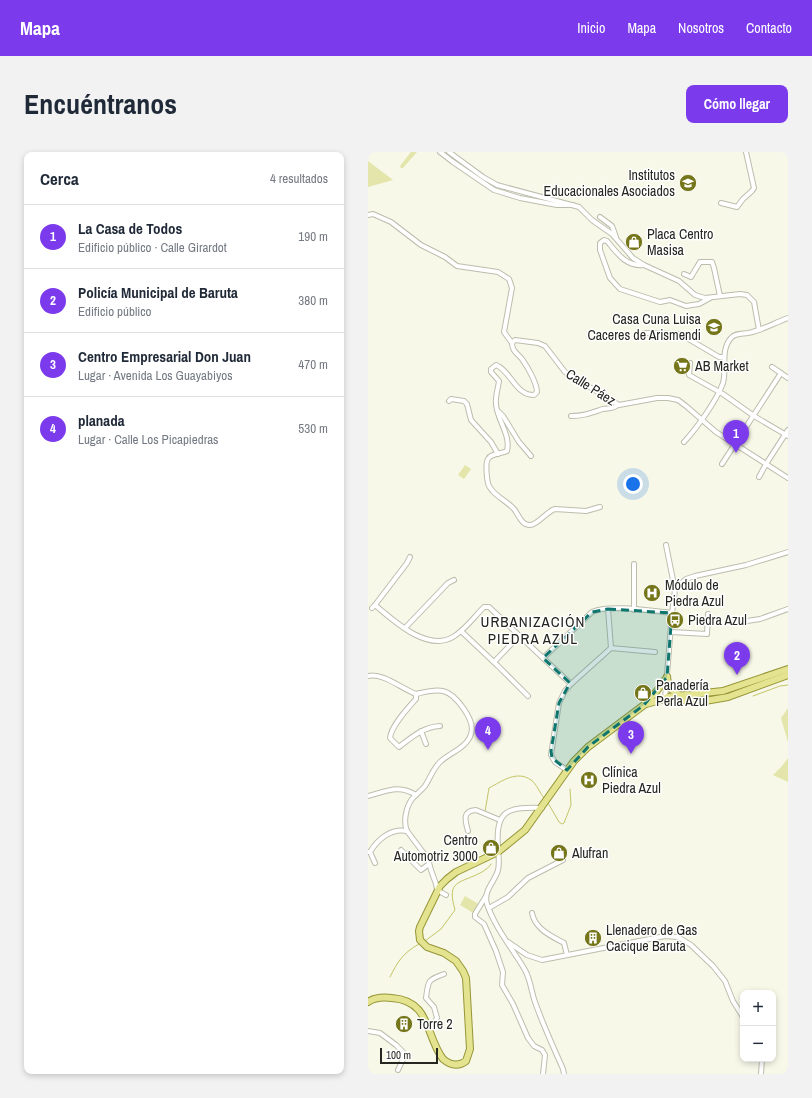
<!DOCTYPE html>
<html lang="es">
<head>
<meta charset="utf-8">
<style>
  :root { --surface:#fff; --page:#f2f2f3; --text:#1f2937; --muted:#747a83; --line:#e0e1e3; --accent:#7c3aed }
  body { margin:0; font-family:"Archivo Narrow",sans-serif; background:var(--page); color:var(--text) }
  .controls { position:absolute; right:12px; bottom:12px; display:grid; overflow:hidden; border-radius:8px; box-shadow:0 2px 6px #0003 }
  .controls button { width:36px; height:36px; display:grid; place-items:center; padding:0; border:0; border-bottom:1px solid var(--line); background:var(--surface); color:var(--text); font:20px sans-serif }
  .scale { position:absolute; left:12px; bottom:10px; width:58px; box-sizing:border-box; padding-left:4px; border:2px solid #262620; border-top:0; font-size:11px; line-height:14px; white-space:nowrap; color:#262620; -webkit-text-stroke:3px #fff; paint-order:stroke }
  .you { position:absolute; left:265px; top:332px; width:14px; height:14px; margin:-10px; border:3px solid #fff; border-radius:50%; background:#1a73e8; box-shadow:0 0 0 6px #1a73e833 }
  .badge { display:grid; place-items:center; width:26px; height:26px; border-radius:50%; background:var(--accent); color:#fff; font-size:13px; font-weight:700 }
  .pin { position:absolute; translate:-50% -33px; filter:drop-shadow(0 1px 2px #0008) }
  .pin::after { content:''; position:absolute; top:21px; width:14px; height:12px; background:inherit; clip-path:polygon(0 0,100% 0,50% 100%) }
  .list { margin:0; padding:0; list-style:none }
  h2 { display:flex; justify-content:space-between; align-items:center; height:52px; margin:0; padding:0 16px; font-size:17px }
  h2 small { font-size:13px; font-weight:400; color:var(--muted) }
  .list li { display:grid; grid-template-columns:26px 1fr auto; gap:12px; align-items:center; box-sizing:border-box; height:64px; padding:0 16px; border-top:1px solid var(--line) }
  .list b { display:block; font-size:15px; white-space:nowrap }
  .list p { margin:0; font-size:13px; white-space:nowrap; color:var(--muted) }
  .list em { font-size:13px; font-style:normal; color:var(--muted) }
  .map { position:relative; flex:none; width:420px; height:922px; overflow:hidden; border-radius:8px }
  header { display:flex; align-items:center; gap:24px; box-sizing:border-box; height:56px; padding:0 20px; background:var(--accent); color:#fff }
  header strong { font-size:19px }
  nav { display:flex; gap:22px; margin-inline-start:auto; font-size:14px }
  .intro { display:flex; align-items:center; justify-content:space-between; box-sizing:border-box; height:96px; padding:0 24px }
  h1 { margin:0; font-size:28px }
  .button { padding:10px 18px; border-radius:8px; background:var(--accent); color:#fff; font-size:14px; font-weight:700 }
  main { display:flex; gap:24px; padding:0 24px }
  aside { flex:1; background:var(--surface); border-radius:8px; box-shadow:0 2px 6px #0003 }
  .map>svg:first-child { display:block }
  .green { fill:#e3e5aa }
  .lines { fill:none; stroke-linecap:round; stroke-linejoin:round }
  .stream { stroke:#c4c468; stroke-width:1 }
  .street-casing { stroke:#bdbdae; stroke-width:6 }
  .primary-casing { stroke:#969537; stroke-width:8 }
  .street { stroke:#fff; stroke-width:4 }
  .primary { stroke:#e4e38f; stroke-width:6 }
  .marked { fill:#0f766e; fill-opacity:0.2; stroke:#0f766e; stroke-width:3; stroke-dasharray:8 5; stroke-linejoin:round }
  .labels { text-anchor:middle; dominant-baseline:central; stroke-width:3; stroke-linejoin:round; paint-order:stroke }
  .poi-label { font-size:14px; fill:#262620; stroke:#fff; text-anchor:start }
  .street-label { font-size:14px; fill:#262620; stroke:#fff }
  .neighbourhood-label { font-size:15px; letter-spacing:1px; fill:#262620; stroke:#fff }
</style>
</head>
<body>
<header>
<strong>Mapa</strong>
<nav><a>Inicio</a><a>Mapa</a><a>Nosotros</a><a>Contacto</a></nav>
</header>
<div class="intro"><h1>Encuéntranos</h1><a class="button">Cómo llegar</a></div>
<main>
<aside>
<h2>Cerca<small>4 resultados</small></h2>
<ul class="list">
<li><span class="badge">1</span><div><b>La Casa de Todos</b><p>Edificio público · Calle Girardot</p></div><em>190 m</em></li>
<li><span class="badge">2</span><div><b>Policía Municipal de Baruta</b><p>Edificio público</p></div><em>380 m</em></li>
<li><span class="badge">3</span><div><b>Centro Empresarial Don Juan</b><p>Lugar · Avenida Los Guayabiyos</p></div><em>470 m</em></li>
<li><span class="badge">4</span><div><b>planada</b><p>Lugar · Calle Los Picapiedras</p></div><em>530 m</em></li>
</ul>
</aside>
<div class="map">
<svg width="420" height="922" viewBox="0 0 420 922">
  <rect width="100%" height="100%" fill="#f7f8e8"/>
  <!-- green -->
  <g class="green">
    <polygon points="43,0 49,0 35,16 33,16 32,14"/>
    <polygon points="0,9 25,28 0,35"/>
    <polygon points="97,313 103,317 96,327 90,323"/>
    <polygon points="420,556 420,590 413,566"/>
    <polygon points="420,606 420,630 405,623 414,614"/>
    <polygon points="97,744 112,753 107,762 92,753"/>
  </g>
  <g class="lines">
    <!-- stream -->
    <g class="stream">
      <polyline points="385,544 412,534 420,533"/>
      <polyline points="180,651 191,670 194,672 196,671 203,653 202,637"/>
      <path d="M117,660l4,-24c13,-7 28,-18 42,-8 6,4 9,14 14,19"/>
      <path d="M57,789l16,-12 14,-19c-9,-31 5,-26 27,-38 4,-3 7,-4 9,-8"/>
      <path d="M22,825c8,-16 13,-24 29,-33"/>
    </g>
    <defs>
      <g id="street">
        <polyline points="72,0 85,10 126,38 152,46 189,53 205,53"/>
        <polyline points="81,0 115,25 129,33 211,55 224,68 244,82 265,106 276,113 311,129 327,143 337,146 372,142 379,143 386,150 391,178"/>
        <polyline points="353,51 369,55 375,47 384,39 386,36 378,0"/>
        <polyline points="0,63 5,62 23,70 53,93 77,105 89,114 130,120 141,127 144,136 136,180 144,191"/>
        <polyline points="232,65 244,74 248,85"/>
        <path d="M276,113c-18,2 -27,-12 -37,-24l-3,-1 -4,3v7l10,28 10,11 40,13 10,-2 16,6 13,-2 11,-6"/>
        <polyline points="316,122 323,125 332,110 344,110 346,116 352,144"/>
        <polyline points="276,181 312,182 351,205 356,205"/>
        <polyline points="322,211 321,223 355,242 386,264 420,284"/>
        <polyline points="404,215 420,226"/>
        <polyline points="81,249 83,247 96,249 99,252 103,268 123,290 130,302"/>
        <polyline points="130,259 135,264 151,290 163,304"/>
        <path d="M203,264c13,0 20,-3 32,-7 6,-1 10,0 15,-4"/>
        <path d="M316,290c13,-14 33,-42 39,-59 4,-14 -3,-33 8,-45 4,-5 11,-4 17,-5 15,-3 26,-10 40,-15"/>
        <polyline points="354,312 413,221"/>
        <polyline points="391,325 398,312 420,278"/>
        <path d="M232,355l-14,4 -31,-2c-8,2 -17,16 -25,16 -9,0 -11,-10 -16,-16 -7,-8 -20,-13 -25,-23 -2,-4 -4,-23 -1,-27 3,-6 13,-5 19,-8 4,-16 -10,-31 -11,-47 -1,-7 2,-15 3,-23l-8,-9v-3l5,-4c14,5 20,31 38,30l3,-3c0,-9 -10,-26 -15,-33 -5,-6 -10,-8 -10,-16l3,-3 23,3 7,3 20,26 54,33 38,-7h11l10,2 8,6 30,26 72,46"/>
        <polyline points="298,393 305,428 309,434"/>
        <polyline points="266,412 266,458"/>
        <polyline points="7,453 39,411 42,405"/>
        <path d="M4,456l3,-3c19,16 52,47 78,32 12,-7 21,-20 31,-30h5l54,51"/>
        <polyline points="240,457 243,496"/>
        <polyline points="366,471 392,467 420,457"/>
        <polyline points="37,476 80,431 86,428"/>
        <polyline points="93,479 130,514 160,544"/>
        <polyline points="303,480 339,482 340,462"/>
        <polyline points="126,510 151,484"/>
        <path d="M0,524c14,-4 34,13 48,18"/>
        <path d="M203,532l-28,-26 49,-46c17,-8 59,-1 80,1"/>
        <polyline points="297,547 304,461 307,438 309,434 318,427 327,424 378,413 420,400"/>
        <path d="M72,574c-17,1 -28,11 -41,21l-9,-9c1,-12 18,-30 26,-39v-5c9,-2 18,-5 27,-3 13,3 33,30 28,43 -4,14 -22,19 -31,28 -7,7 -10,16 -15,24 -4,5 -9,8 -13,13 -6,8 -9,23 -5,32l21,28 3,11 5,14 1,6 9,5"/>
        <polyline points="53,579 58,592"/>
        <polyline points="199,618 187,610 183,603 191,551 197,539 203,532 243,496 287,500"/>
        <path d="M0,644c19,-5 31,-12 48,-1"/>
        <path d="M174,656c-33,-1 -47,1 -44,38 0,8 2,16 0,24 -3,12 -15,20 -11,34 8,24 25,44 38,66 5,9 6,19 9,29 8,24 19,47 29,70l1,5"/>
        <path d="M100,679c-3,-11 -6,-20 8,-21l24,10"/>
        <polyline points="33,698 53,718 61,712"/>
        <path d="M0,700h2c8,-13 21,-24 37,-21"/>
        <polyline points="2,700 7,711"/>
        <polyline points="118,744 107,762 107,765 116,772 128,799 135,820 134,833 145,852 160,886 166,894 174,898 177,903 175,922"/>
        <polyline points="121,756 140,745 160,726 195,708"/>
        <path d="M164,761c3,16 19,23 32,30l3,12"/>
        <polyline points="140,790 159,803 174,808 297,784 310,785 323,793 345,814 357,829 365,849 375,865"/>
        <path d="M62,878l7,-12 -3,-11 -8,-9c2,-18 2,-18 18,-24"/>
        <polyline points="0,879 12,881 28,893 35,900 36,905 30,918"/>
        <polyline points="393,922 394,907"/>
      </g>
      <g id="primary">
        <path d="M299,525c1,10 5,15 15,19"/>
        <polyline points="298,548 337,549 360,545 420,523"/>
        <polyline points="278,552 297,547 299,545 355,539 420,517"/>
        <path d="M0,850c7,-5 16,-5 24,-4 39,3 33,37 51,61 7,6 15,8 23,2l4,-12 -4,-71 -3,-7 -7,-10 -12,-8 -17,-6 -7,-7 -1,-9 1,-4 20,-41 7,-7 9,-7 42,-20 27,-22 49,-69 14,-14 56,-42 12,-13 11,-15"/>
      </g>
    </defs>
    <!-- street casing -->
    <use href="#street" class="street-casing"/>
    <!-- primary casing -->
    <use href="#primary" class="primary-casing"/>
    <!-- street -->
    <use href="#street" class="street"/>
    <!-- primary -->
    <use href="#primary" class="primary"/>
  </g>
  <!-- marked area -->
  <path class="marked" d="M240,457l64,4 -5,64 -23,28 -56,42 -21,23 -15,-12 -1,-7 8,-48 11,-20 -27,-25 49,-46z"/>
  <!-- icons -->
  <defs>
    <symbol id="school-disc" viewBox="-11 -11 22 22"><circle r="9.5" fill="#75751a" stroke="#fff"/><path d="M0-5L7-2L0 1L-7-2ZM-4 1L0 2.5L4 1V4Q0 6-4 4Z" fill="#fff"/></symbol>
    <symbol id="shop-disc" viewBox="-11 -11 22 22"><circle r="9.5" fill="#75751a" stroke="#fff"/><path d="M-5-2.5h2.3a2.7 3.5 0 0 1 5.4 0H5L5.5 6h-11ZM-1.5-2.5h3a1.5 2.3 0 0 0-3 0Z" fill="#fff"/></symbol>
    <symbol id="supermarket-disc" viewBox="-11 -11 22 22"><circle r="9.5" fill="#75751a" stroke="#fff"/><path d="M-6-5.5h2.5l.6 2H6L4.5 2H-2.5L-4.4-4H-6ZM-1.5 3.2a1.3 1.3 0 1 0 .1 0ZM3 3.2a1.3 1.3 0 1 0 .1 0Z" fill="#fff"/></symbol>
    <symbol id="hospital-disc" viewBox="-11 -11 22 22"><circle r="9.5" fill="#75751a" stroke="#fff"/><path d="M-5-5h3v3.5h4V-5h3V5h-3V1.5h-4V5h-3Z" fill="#fff"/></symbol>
    <symbol id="bus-disc" viewBox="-11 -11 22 22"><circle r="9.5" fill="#75751a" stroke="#fff"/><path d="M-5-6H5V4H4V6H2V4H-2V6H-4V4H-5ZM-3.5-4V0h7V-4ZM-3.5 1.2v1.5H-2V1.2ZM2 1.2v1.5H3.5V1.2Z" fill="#fff"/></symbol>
    <symbol id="building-disc" viewBox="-11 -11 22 22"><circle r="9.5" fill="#75751a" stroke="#fff"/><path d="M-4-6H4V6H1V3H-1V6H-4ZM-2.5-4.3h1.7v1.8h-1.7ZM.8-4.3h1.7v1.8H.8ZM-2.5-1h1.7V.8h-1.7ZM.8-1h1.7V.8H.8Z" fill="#fff"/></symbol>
  </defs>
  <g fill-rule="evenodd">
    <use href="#school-disc" x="310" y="21" width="20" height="20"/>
    <use href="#shop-disc" x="256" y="80" width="20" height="20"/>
    <use href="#school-disc" x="336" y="165" width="20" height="20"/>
    <use href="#supermarket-disc" x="304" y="204" width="20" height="20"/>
    <use href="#hospital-disc" x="274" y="431" width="20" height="20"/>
    <use href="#bus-disc" x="297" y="458" width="20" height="20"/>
    <use href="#shop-disc" x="265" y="531" width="20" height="20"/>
    <use href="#hospital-disc" x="211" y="618" width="20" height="20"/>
    <use href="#shop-disc" x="113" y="686" width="20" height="20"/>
    <use href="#shop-disc" x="181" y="691" width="20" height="20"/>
    <use href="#building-disc" x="215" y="776" width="20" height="20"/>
    <use href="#building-disc" x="26" y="862" width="20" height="20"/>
  </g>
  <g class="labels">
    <!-- poi labels -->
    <g class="poi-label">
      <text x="307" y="23" text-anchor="end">Institutos<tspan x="307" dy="16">Educacionales Asociados</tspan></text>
      <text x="279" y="82">Placa Centro<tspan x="279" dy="16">Masisa</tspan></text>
      <text x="333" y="167" text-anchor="end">Casa Cuna Luisa<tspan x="333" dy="16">Caceres de Arismendi</tspan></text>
      <text x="327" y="214">AB Market</text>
      <text x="297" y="433">Módulo de<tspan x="297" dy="16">Piedra Azul</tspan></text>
      <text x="320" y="468">Piedra Azul</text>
      <text x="288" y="533">Panadería<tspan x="288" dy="16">Perla Azul</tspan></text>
      <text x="234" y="620">Clínica<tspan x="234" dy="16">Piedra Azul</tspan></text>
      <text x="110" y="688" text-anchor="end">Centro<tspan x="110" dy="16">Automotriz 3000</tspan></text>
      <text x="204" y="701">Alufran</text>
      <text x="238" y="778">Llenadero de Gas<tspan x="238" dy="16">Cacique Baruta</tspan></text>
      <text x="49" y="872">Torre 2</text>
    </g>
    <!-- street labels -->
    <g class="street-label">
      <text transform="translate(223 235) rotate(32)">Calle Páez</text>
    </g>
    <!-- neighbourhood labels -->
    <g class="neighbourhood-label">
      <text x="165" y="469">URBANIZACIÓN<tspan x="165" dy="17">PIEDRA AZUL</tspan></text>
    </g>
  </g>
</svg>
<div class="controls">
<button>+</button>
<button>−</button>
</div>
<div class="scale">100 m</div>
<div class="you"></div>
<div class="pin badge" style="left:368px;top:301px">1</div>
<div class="pin badge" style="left:369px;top:523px">2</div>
<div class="pin badge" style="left:263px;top:602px">3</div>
<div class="pin badge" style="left:120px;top:598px">4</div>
</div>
</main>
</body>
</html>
